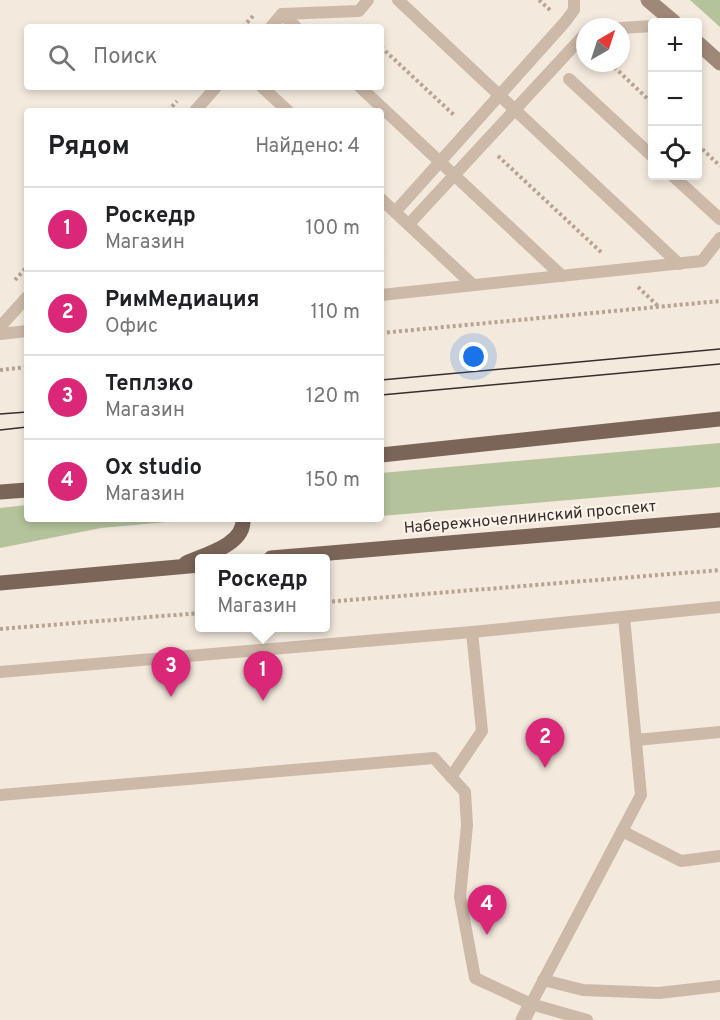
<!DOCTYPE html>
<html lang="ru">
<head>
<meta charset="utf-8">
<style>
  :root { --surface:#fff; --page:#f6f6f6; --text:#202124; --muted:#757577; --line:#e0e0e0; --accent:#db2777 }
  body { margin:0; font-family:Overpass,sans-serif; background:var(--page); color:var(--text) }
  .controls { position:absolute; right:18px; top:18px; display:grid; overflow:hidden; border-radius:6px; box-shadow:0 3px 9px #0003 }
  .controls button { width:54px; height:54px; display:grid; place-items:center; padding:0; border:0; border-bottom:2px solid var(--line); background:var(--surface); color:var(--text); font:30px sans-serif }
  .compass { position:absolute; left:576px; top:18px; width:54px; height:54px; border-radius:50%; background:var(--surface); box-shadow:0 3px 9px #0003; rotate:39deg }
  .you { position:absolute; left:474px; top:357px; width:21px; height:21px; margin:-15px; border:4px solid #fff; border-radius:50%; background:#1a73e8; box-shadow:0 0 0 9px #1a73e833 }
  .badge { display:grid; place-items:center; width:39px; height:39px; border-radius:50%; background:var(--accent); color:#fff; font-size:20px; font-weight:700 }
  .pin { position:absolute; translate:-50% -50px; filter:drop-shadow(0 2px 3px #0008) }
  .pin::after { content:''; position:absolute; top:32px; width:21px; height:18px; background:inherit; clip-path:polygon(0 0,100% 0,50% 100%) }
  .popup { position:absolute; left:195px; top:554px; width:135px; height:78px; box-sizing:border-box; display:grid; place-content:center; border-radius:6px; background:var(--surface); filter:drop-shadow(0 2px 4px #0005); font-size:20px; white-space:nowrap; color:var(--muted) }
  .popup b { font-size:22px; color:var(--text) }
  .popup::after { content:''; position:absolute; left:50%; top:100%; margin-left:-12px; border:12px solid transparent; border-top-color:var(--surface) }
  .list { margin:0; padding:0; list-style:none }
  h2 { display:flex; justify-content:space-between; align-items:center; height:78px; margin:0; padding:0 24px; font-size:26px }
  h2 small { font-size:20px; font-weight:400; color:var(--muted) }
  .list li { display:grid; grid-template-columns:39px 1fr auto; gap:18px; align-items:center; box-sizing:border-box; height:84px; padding:0 24px; border-top:2px solid var(--line) }
  .list b { display:block; font-size:22px; white-space:nowrap }
  .list p { margin:0; font-size:20px; white-space:nowrap; color:var(--muted) }
  .list em { font-size:20px; font-style:normal; color:var(--muted) }
  .icon { flex:none; width:33px; height:33px; fill:none; stroke:currentColor; stroke-width:2; stroke-linecap:round; stroke-linejoin:round }
  .map { position:relative; flex:none; width:720px; height:1020px; overflow:hidden }
  .search { position:absolute; background:var(--surface); box-shadow:0 3px 9px #0003; left:24px; top:24px; width:360px; height:66px; display:flex; align-items:center; gap:15px; box-sizing:border-box; padding:0 21px; border-radius:6px; color:var(--muted); font-size:22px }
  .panel { position:absolute; background:var(--surface); box-shadow:0 3px 9px #0003; left:24px; top:108px; width:360px; height:414px; border-radius:6px }
  .map>svg:first-child { display:block }
  .green { fill:#b5c39c }
  .lines { fill:none; stroke-linecap:round; stroke-linejoin:round }
  .path { stroke:#b8a392; stroke-width:4; stroke-dasharray:3 3; stroke-linecap:butt }
  .lane { stroke:#ccb9a8; stroke-width:12 }
  .street { stroke:#ccb9a8; stroke-width:15 }
  .secondary { stroke:#a08879; stroke-width:15 }
  .primary { stroke:#7b6559; stroke-width:15 }
  .tram { stroke:#392e29; stroke-width:1.5 }
  .labels { text-anchor:middle; dominant-baseline:central; stroke-width:4.5; stroke-linejoin:round; paint-order:stroke }
  .street-label { font-size:16px; fill:#392e29; stroke:#fbf3ea }
</style>
</head>
<body>
<div class="map">
<svg width="720" height="1020" viewBox="0 0 720 1020">
  <rect width="100%" height="100%" fill="#f3e9dd"/>
  <!-- green -->
  <g class="green">
    <polygon points="690,0 720,0 720,27"/>
    <polygon points="720,443 720,487 381,516 381,473"/>
    <polygon points="27,505 27,519 200,519 101,528 0,548 0,508"/>
  </g>
  <g class="lines">
    <!-- path -->
    <g class="path">
      <polyline points="539,0 550,10"/>
      <polyline points="243,27 253,16"/>
      <polyline points="381,47 455,116"/>
      <polyline points="610,63 652,103"/>
      <polyline points="168,111 177,101"/>
      <polyline points="698,145 720,166"/>
      <polyline points="498,156 602,253"/>
      <polyline points="381,253 385,257"/>
      <polyline points="15,280 27,267"/>
      <polyline points="638,287 659,307"/>
      <polyline points="381,333 720,301"/>
      <polyline points="0,370 27,367"/>
      <polyline points="326,602 720,570"/>
      <polyline points="0,629 200,613"/>
    </g>
    <!-- lane -->
    <g class="lane">
      <polyline points="398,0 679,264"/>
      <polyline points="282,14 296,27"/>
      <polyline points="271,27 282,14 359,11 368,0"/>
      <polyline points="621,28 652,26"/>
      <polyline points="569,79 652,156"/>
      <polyline points="262,87 288,111"/>
      <polyline points="360,87 562,276"/>
      <polyline points="195,111 216,87"/>
      <polyline points="673,176 720,219"/>
      <polyline points="381,199 473,285"/>
      <polyline points="395,212 565,22 574,10 574,0"/>
      <polyline points="409,224 585,34"/>
      <polyline points="381,295 702,261 720,238"/>
      <polyline points="0,327 27,297"/>
      <polyline points="0,334 27,331"/>
      <polyline points="0,672 472,632 720,607"/>
      <polyline points="636,740 720,732"/>
      <polyline points="451,777 482,731 472,632"/>
      <polyline points="0,795 434,758 465,792 467,825 460,897 475,978 531,1004 587,1020"/>
      <polyline points="622,831 681,861 720,856"/>
      <polyline points="543,980 583,990 659,993 720,986"/>
      <polyline points="531,1004 641,795 624,617"/>
    </g>
    <!-- street -->
    <polyline class="street" points="523,1020 531,1004"/>
    <!-- secondary -->
    <g class="secondary">
      <polyline points="648,0 674,22"/>
      <polyline points="698,43 720,63"/>
    </g>
    <!-- primary -->
    <g class="primary">
      <polyline points="381,455 720,419"/>
      <polyline points="0,492 27,490"/>
      <polyline points="271,558 720,520"/>
      <path d="M186,563c18,-8 59,-18 57,-44"/>
      <polyline points="0,583 200,565"/>
    </g>
    <!-- tram -->
    <g class="tram">
      <polyline points="381,380 720,349"/>
      <polyline points="381,395 720,364"/>
      <polyline points="0,414 27,412"/>
      <polyline points="0,430 27,427"/>
    </g>
  </g>
  <g class="labels">
    <!-- street labels -->
    <g class="street-label">
      <text transform="translate(530 518) rotate(-5)">Набережночелнинский проспект</text>
    </g>
  </g>
</svg>
<div class="controls">
<button>+</button>
<button>−</button>
<button><svg class="icon" aria-label="locate" viewBox="0 0 24 24"><circle cx="12" cy="12" r="6"/><path d="M12 2v4M12 18v4M2 12h4M18 12h4"/></svg></button>
</div>
<svg class="compass" viewBox="-18 -18 36 36"><path d="M0-13l5 13h-10z" fill="#e53935"/><path d="M0 13l5-13h-10z" fill="#757577"/></svg>
<div class="you"></div>
<div class="pin badge" style="left:263px;top:701px">1</div>
<div class="popup"><b>Роскедр</b>Магазин</div>
<div class="pin badge" style="left:545px;top:768px">2</div>
<div class="pin badge" style="left:171px;top:697px">3</div>
<div class="pin badge" style="left:487px;top:935px">4</div>
<div class="search"><svg class="icon" aria-label="search" viewBox="0 0 24 24"><circle cx="10" cy="10" r="6"/><path d="M15 15l6 6"/></svg>Поиск</div>
<section class="panel">
<h2>Рядом<small>Найдено: 4</small></h2>
<ul class="list">
<li><span class="badge">1</span><div><b>Роскедр</b><p>Магазин</p></div><em>100 m</em></li>
<li><span class="badge">2</span><div><b>РимМедиация</b><p>Офис</p></div><em>110 m</em></li>
<li><span class="badge">3</span><div><b>Теплэко</b><p>Магазин</p></div><em>120 m</em></li>
<li><span class="badge">4</span><div><b>Ox studio</b><p>Магазин</p></div><em>150 m</em></li>
</ul>
</section>
</div>
</body>
</html>
